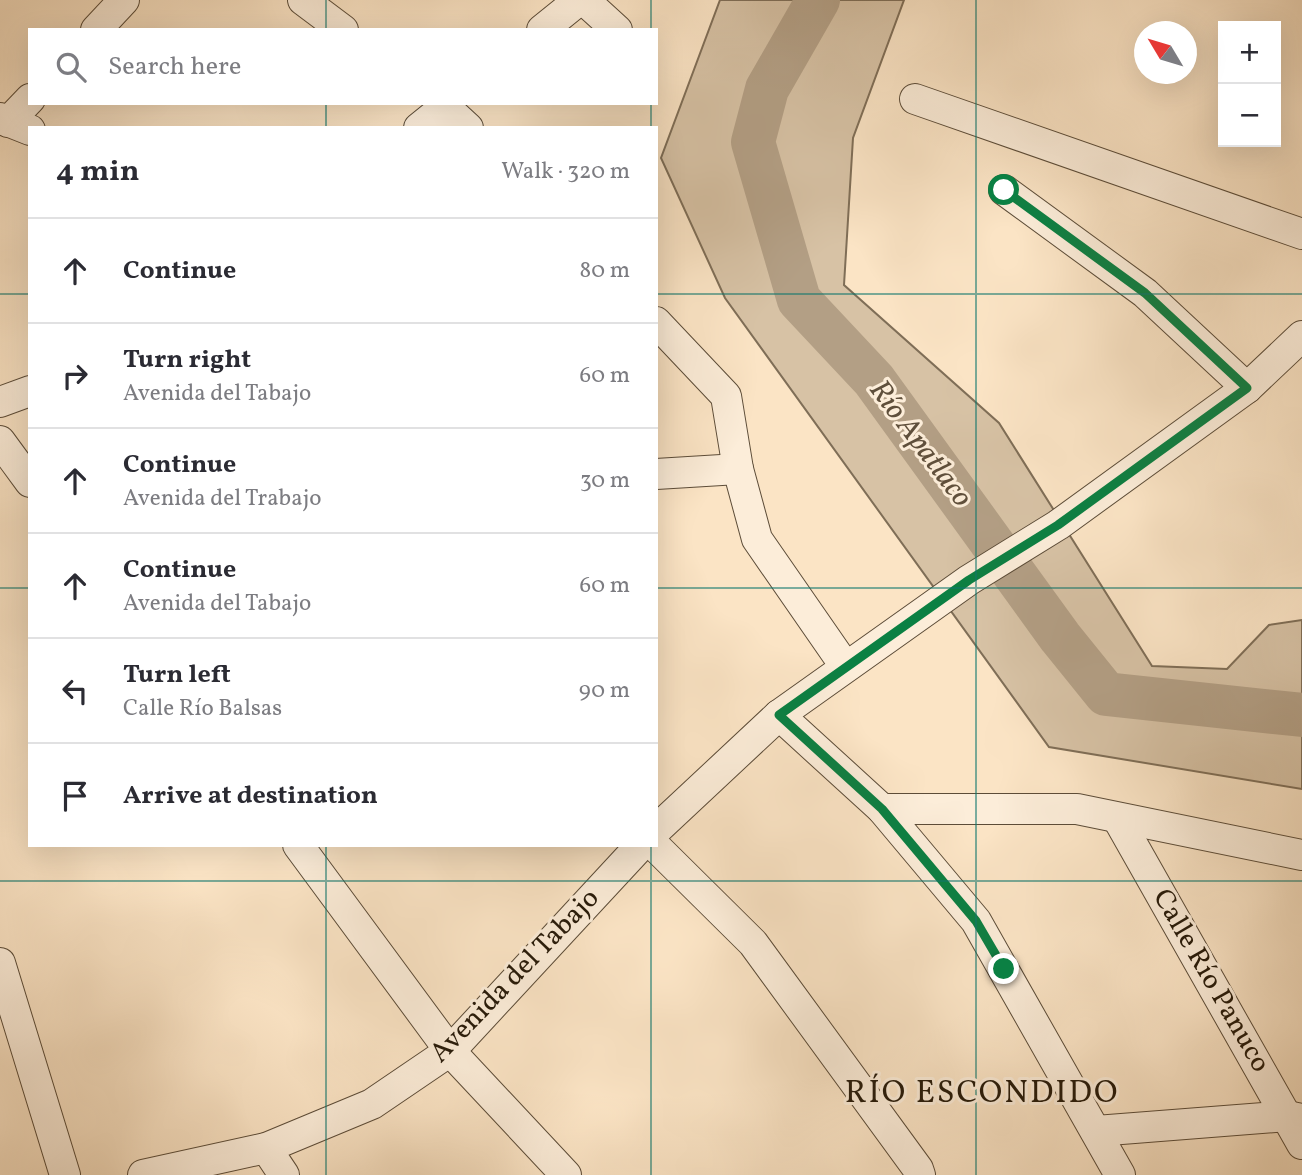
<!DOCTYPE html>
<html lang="en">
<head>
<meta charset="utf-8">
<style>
  :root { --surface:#fff; --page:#f2f2f3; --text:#2b2b33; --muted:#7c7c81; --line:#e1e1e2 }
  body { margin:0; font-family:Vollkorn,serif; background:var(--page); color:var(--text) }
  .controls { position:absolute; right:21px; top:21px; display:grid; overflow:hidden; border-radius:0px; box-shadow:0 7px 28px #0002 }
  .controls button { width:63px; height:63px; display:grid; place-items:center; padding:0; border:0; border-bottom:2px solid var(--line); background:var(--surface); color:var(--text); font:35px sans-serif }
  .compass { position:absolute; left:1134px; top:21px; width:63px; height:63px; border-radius:50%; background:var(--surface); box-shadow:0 7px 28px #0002; rotate:308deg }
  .stop { position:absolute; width:21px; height:21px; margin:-16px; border:5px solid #0b8043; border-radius:50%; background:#fff }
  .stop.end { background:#0b8043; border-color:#fff; box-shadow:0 2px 7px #0008 }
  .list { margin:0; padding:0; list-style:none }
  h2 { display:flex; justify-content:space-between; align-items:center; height:91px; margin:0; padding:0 28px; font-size:30px }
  h2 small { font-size:23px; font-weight:400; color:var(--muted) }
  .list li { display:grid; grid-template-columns:46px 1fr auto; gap:21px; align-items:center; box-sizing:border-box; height:105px; padding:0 28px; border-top:2px solid var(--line) }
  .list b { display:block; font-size:26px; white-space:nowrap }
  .list p { margin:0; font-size:23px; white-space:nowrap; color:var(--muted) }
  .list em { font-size:23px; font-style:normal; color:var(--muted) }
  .icon { flex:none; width:38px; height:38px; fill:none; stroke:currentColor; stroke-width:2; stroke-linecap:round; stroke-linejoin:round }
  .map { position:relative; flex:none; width:1302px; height:1175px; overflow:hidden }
  .search { position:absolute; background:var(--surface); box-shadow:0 7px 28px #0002; left:28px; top:28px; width:630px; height:77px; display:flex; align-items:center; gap:18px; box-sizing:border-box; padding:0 24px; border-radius:0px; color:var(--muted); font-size:26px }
  .panel { position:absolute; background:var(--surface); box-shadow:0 7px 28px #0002; left:28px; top:126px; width:630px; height:721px; border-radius:0px }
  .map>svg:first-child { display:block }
  .green { fill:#d7c2a5; stroke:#7f6e57; stroke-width:2 }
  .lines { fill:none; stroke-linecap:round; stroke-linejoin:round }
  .river { stroke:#b39f85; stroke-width:44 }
  .minor-casing { stroke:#5c4c38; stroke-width:32 }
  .minor { stroke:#fcedd9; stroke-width:30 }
  .route { stroke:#0b8043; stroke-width:9 }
  .grid { fill:none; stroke:#0f766e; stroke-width:2; stroke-opacity:0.55 }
  .labels { text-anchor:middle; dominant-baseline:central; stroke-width:6; stroke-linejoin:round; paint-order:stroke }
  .street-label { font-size:28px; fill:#271a09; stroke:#fcedd9 }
  .water-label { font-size:30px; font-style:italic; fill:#5f4f3b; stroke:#fcedd9 }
  .quarter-label { font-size:32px; letter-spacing:2px; fill:#271a09; stroke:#fcedd9 }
</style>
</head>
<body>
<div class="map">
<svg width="1302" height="1175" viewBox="0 0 1302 1175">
  <rect width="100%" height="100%" fill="#fbe4c5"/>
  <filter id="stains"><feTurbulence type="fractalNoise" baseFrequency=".00286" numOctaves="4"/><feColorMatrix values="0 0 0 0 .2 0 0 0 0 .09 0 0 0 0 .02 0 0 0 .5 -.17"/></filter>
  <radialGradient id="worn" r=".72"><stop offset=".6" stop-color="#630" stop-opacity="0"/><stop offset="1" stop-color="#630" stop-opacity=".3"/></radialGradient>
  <!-- green -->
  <polygon class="green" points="720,0 904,0 853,138 844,285 999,423 1152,666 1227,669 1269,625 1302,620 1302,789 1049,747 725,298 661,158"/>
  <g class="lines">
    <!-- river -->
    <polyline class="river" points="818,0 767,89 753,142 799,300 874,380 1060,637 1106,694 1302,715"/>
    <defs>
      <g id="minor">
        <polyline points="303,0 343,30"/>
        <polyline points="584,0 617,30"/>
        <polyline points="96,30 124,0"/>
        <polyline points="542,30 579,0"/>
        <polyline points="915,99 1302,234"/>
        <polyline points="441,103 468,128"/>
        <polyline points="0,118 30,130"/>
        <polyline points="8,122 30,99"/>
        <polyline points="419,128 450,103"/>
        <polyline points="1004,190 1145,293 1247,388"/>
        <polyline points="656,322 726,396 738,469 757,539 845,666"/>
        <polyline points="0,402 30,391"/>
        <polyline points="0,441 30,482"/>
        <polyline points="656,474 738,469"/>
        <polyline points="779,715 882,809 976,921 1120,1175"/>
        <polyline points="882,809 1077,809 1302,855"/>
        <polyline points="1118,819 1302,1144"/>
        <polyline points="656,830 779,715 969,580 1058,525 1247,388 1302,336"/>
        <polyline points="298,845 450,1051 566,1175"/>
        <polyline points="654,845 753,943 918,1169 920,1175"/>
        <polyline points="0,963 65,1175"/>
        <polyline points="1096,1131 1287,1116 1302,1119"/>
        <polyline points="266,1148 284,1175"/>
        <polyline points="143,1175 266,1148 372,1104 450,1051 641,845"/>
      </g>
    </defs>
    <!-- minor casing -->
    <use href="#minor" class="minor-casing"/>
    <!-- minor -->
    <use href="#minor" class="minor"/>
  </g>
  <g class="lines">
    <!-- route -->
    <polyline class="route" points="1004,190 1145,293 1247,388 1058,525 969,580 779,715 882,809 976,921 1004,969"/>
  </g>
  <!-- grid -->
  <path class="grid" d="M326,0v30M651,0v30M976,0v1175M326,103v25M651,103v25M0,294h30M656,294h646M0,588h30M656,588h646M326,845v330M651,845v330M0,881h1302"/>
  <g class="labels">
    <!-- street labels -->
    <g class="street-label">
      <text transform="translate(515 976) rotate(-46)">Avenida del Tabajo</text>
      <text transform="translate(1211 981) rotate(60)">Calle Río Panuco</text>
    </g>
    <!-- water labels -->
    <g class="water-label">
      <text transform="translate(920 444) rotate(53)">Río Apatlaco</text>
    </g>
    <!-- quarter labels -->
    <g class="quarter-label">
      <text x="982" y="1094">RÍO ESCONDIDO</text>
    </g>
  </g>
  <rect width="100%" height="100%" filter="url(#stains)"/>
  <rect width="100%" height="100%" fill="url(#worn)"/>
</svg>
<div class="controls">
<button>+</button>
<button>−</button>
</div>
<svg class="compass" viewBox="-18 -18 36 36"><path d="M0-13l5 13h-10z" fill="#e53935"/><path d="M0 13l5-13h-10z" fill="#7c7c81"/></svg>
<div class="stop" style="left:1004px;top:190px"></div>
<div class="stop end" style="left:1004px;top:969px"></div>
<div class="search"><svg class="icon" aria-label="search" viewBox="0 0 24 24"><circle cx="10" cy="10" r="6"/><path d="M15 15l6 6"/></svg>Search here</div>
<section class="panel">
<h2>4 min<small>Walk · 320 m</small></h2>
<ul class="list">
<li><svg class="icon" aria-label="ahead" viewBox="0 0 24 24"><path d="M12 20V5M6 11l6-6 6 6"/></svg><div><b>Continue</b></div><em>80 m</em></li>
<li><svg class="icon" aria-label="right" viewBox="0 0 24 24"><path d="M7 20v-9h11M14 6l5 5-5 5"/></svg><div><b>Turn right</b><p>Avenida del Tabajo</p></div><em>60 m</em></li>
<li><svg class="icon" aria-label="ahead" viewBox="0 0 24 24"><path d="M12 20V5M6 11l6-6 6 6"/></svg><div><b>Continue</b><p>Avenida del Trabajo</p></div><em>30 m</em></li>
<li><svg class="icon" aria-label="ahead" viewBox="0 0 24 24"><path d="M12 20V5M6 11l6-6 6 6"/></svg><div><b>Continue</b><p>Avenida del Tabajo</p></div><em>60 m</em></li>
<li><svg class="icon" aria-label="left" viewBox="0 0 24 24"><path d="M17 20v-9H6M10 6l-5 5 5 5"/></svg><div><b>Turn left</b><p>Calle Río Balsas</p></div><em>90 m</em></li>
<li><svg class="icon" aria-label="arrive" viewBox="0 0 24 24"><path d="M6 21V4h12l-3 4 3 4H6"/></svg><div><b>Arrive at destination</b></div></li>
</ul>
</section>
</div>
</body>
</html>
